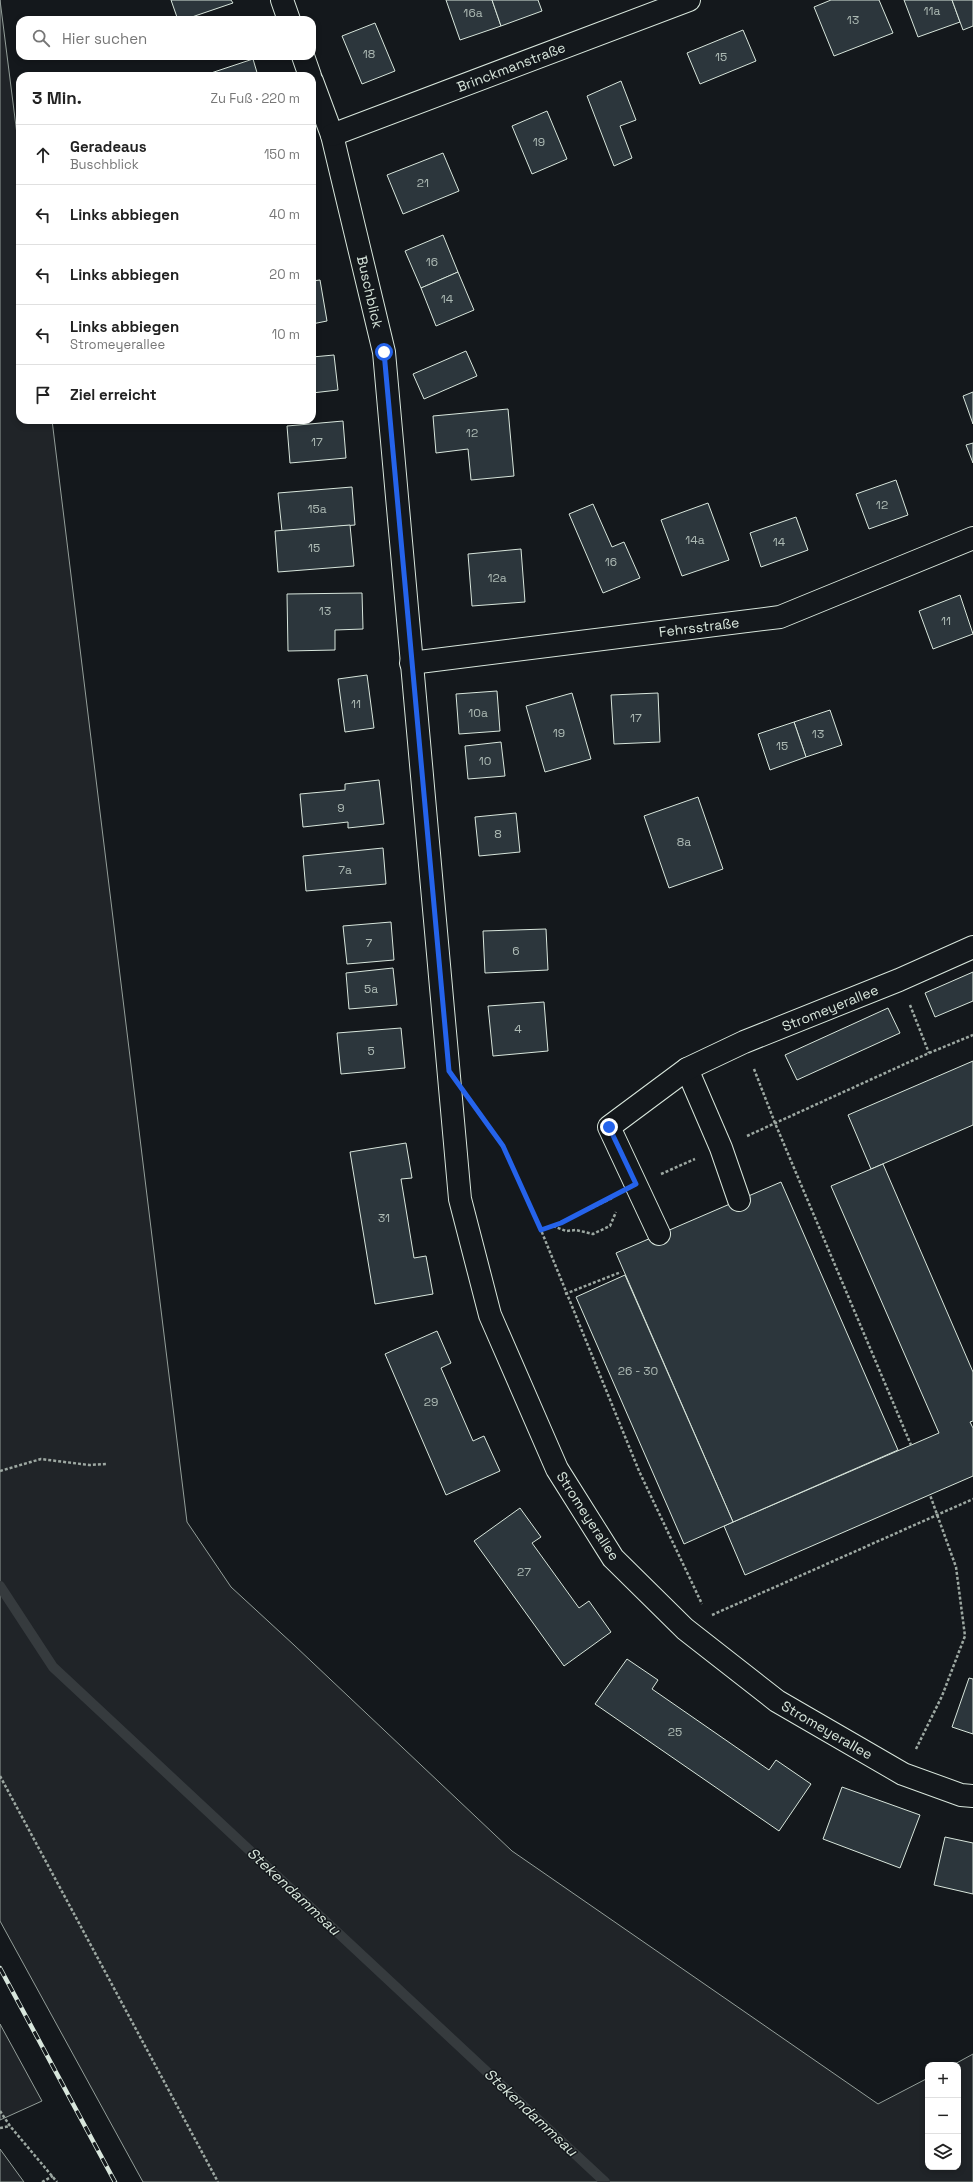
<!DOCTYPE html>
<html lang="de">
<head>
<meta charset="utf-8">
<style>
  :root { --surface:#fff; --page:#f6f6f6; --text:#222; --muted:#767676; --line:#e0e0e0 }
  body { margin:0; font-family:"Space Grotesk",sans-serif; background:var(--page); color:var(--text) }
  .controls { position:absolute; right:12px; bottom:12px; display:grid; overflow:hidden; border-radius:8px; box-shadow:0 2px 6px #0003 }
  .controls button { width:36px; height:36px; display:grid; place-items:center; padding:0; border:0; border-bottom:1px solid var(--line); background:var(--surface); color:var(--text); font:20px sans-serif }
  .stop { position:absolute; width:12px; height:12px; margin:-9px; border:3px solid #2563eb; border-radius:50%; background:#fff }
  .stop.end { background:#2563eb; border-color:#fff; box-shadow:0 1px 4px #0008 }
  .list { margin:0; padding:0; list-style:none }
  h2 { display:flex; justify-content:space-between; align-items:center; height:52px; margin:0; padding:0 16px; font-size:17px }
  h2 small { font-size:13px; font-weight:400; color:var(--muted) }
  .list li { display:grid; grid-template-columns:26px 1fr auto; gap:12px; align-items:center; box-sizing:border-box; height:60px; padding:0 16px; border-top:1px solid var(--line) }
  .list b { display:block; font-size:15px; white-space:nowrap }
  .list p { margin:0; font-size:13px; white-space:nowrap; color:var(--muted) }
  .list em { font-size:13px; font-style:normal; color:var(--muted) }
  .icon { flex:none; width:22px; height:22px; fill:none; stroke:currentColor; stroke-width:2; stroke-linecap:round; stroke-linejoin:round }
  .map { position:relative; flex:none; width:973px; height:2182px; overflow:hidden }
  .search { position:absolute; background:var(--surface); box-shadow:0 2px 6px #0003; left:16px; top:16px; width:300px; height:44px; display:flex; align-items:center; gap:10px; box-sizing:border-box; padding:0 14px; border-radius:12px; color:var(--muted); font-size:15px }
  .panel { position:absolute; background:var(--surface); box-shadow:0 2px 6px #0003; left:16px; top:72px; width:300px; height:352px; border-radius:12px }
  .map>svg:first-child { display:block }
  .green { fill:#202428; stroke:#939e99 }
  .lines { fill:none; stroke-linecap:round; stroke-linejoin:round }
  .stream { stroke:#363b3e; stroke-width:10 }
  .building { fill:#2c363c; stroke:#d8e6dc }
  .minor-casing { stroke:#d8e6dc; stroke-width:24 }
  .path { stroke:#9da8a2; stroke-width:2.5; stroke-dasharray:3 2; stroke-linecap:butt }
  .minor { stroke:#14181c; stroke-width:22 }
  .rail-casing { stroke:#d8e6dc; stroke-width:4.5 }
  .rail { stroke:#14181c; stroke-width:3; stroke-dasharray:9; stroke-linecap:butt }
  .route { stroke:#2563eb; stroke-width:5 }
  .labels { text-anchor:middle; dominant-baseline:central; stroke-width:3; stroke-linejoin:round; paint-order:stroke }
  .number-label { font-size:12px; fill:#adbab4 }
  .street-label { font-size:14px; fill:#d8e6dc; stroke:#14181c }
  .water-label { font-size:15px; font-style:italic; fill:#d8e6dc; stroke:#14181c }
</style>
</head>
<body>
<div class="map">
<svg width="973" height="2182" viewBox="0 0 973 2182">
  <rect width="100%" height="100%" fill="#14181c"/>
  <!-- green -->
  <g class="green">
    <polygon points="0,0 20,158 20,420 52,420 187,1522 231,1587 294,1645 512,1851 878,2104 928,2078 928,2167 958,2167 958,2065 953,2065 973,2054 973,2182 143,2182 0,1921"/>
    <polygon points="0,2024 42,2101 0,2120"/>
    <polygon points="0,2149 24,2182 0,2182"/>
  </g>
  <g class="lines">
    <!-- stream -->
    <polyline class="stream" points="0,1586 53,1667 605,2182"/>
  </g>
  <!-- building -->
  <g class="building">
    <polygon points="171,0 231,0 233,3 183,20 178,20"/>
    <polygon points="446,0 492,0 501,26 460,40"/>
    <polygon points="492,0 538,0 542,11 501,26"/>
    <polygon points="831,0 879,0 893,33 834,56 814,7"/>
    <polygon points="904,0 952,0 960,22 918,37"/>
    <polygon points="952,0 973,0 973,26 963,30"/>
    <polygon points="375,23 395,71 362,84 342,36"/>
    <polygon points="743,30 756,61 700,84 687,53"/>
    <polygon points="253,59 258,76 202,76"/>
    <polygon points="621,81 636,120 620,126 632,158 614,166 587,96"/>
    <polygon points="547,111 567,159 532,174 512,126"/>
    <polygon points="443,153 459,191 403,214 387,175"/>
    <polygon points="443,235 458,272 421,288 405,251"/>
    <polygon points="458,272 474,310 436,326 421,288"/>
    <polygon points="320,280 327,321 312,324 312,281"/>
    <polygon points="466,351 477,376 424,399 413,374"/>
    <polygon points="334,355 338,390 312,393 312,357"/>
    <polygon points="973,392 973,424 963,396"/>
    <polygon points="508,409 514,476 471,480 468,449 436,453 433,416"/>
    <polygon points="343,421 346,458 290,463 287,426"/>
    <polygon points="973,443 973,463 966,445"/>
    <polygon points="896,480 908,515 869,529 856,494"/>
    <polygon points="352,487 355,525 282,531 278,493"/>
    <polygon points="708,503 729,560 682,576 661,520"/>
    <polygon points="593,504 612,547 624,542 640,578 603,593 569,514"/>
    <polygon points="796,517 808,550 761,567 750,533"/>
    <polygon points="350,525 354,566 278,572 275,531"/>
    <polygon points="521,549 525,602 472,606 468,554"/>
    <polygon points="362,593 363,629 335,630 335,650 288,651 287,594"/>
    <polygon points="960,595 973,634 933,649 919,611"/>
    <polygon points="367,675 374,728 345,732 338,679"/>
    <polygon points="497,691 500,731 459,734 456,694"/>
    <polygon points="572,693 591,759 545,772 526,706"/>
    <polygon points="658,693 660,742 614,744 611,695"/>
    <polygon points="830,710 842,745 806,757 794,722"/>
    <polygon points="794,722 806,757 770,770 758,734"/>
    <polygon points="501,742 505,776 468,779 465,746"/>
    <polygon points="379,780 384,824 348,828 348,822 303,827 300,794 345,790 345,784"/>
    <polygon points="698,797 723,869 669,888 644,816"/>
    <polygon points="516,813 520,852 479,856 475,817"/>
    <polygon points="383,848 386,884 306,891 303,856"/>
    <polygon points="391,922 394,960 347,964 343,926"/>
    <polygon points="546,929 548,970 485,973 483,931"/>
    <polygon points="393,968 397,1005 349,1009 346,973"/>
    <polygon points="973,972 973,1001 935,1017 925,993"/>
    <polygon points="544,1002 548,1051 493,1056 488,1006"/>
    <polygon points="888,1008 900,1033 797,1080 785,1055"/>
    <polygon points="401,1028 405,1068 341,1074 337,1033"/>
    <polygon points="973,1061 973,1125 871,1169 848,1115"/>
    <polygon points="406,1143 412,1178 401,1179 414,1258 426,1256 433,1294 375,1304 350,1152"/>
    <polygon points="883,1164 973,1372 973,1421 970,1422 973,1428 973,1476 745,1575 724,1526 939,1433 831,1186"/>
    <polygon points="781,1182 898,1450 733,1522 616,1253"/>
    <polygon points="625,1275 733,1522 684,1544 576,1297"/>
    <polygon points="437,1331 451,1363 441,1368 473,1441 484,1436 500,1471 446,1495 385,1354"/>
    <polygon points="520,1508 541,1537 532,1543 579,1608 589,1601 611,1632 564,1666 474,1541"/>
    <polygon points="627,1659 658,1680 652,1689 769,1770 776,1760 811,1784 779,1831 595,1704"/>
    <polygon points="969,1678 973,1679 973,1734 952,1727"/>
    <polygon points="842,1787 920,1815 900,1868 823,1839"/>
    <polygon points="945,1837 973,1843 973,1894 934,1885"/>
  </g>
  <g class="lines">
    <defs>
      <g id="minor">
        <polyline points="282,0 289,20"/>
        <polyline points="303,56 310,76"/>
        <polyline points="312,81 332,135 384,352 460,1199 490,1315 557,1469 613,1558 685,1629 777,1701 903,1774 961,1795 973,1796"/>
        <polyline points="332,135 689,0"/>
        <polyline points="411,663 780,617 973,538"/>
        <polyline points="687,1069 721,1148 739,1200"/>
        <polyline points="659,1234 609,1127 687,1069 744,1042 899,980 973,947"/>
      </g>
    </defs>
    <!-- minor casing -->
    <use href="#minor" class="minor-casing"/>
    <!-- path -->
    <g class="path">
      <polyline points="910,1005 929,1053"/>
      <polyline points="754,1069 775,1123 911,1445"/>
      <polyline points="482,1117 503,1146 541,1230 639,1471 702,1604"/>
      <polyline points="747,1136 929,1053 973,1035"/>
      <polyline points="661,1174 695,1159"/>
      <polyline points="553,1226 566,1231 576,1230 593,1234 610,1226 616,1212"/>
      <polyline points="541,1230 561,1223 612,1198"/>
      <polyline points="565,1294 621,1272"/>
      <polyline points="0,1471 41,1459 89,1465 106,1464"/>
      <polyline points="712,1615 973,1499"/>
      <polyline points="916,1749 942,1696 965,1636 956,1567 930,1495"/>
      <polyline points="0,1776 218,2182"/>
      <polyline points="0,2111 10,2126 57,2182"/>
      <polyline points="0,2128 10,2126"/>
      <polyline points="42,2182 53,2176"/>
    </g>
    <!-- minor -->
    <use href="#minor" class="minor"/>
    <defs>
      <polyline id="rail" points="0,1968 115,2182"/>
    </defs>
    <!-- rail casing -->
    <use href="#rail" class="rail-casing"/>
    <!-- rail -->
    <use href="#rail" class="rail"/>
  </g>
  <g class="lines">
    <!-- route -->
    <polyline class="route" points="384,352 449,1071 503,1146 541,1230 561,1223 636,1184 609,1127"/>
  </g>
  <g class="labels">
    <!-- number labels -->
    <g class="number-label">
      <text x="932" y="11">11a</text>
      <text x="473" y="13">16a</text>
      <text x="853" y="20">13</text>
      <text x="369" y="54">18</text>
      <text x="721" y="57">15</text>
      <text x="539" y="142">19</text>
      <text x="423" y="183">21</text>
      <text x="432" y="262">16</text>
      <text x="447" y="299">14</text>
      <text x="472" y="433">12</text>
      <text x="317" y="442">17</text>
      <text x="882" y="505">12</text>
      <text x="317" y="509">15a</text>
      <text x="695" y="540">14a</text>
      <text x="779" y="542">14</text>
      <text x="314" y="548">15</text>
      <text x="611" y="562">16</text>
      <text x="497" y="578">12a</text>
      <text x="325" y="611">13</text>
      <text x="946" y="621">11</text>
      <text x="356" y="704">11</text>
      <text x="478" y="713">10a</text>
      <text x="636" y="718">17</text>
      <text x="559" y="733">19</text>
      <text x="818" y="734">13</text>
      <text x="782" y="746">15</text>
      <text x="485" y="761">10</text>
      <text x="341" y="808">9</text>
      <text x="498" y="834">8</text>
      <text x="684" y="842">8a</text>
      <text x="345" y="870">7a</text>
      <text x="369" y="943">7</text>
      <text x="516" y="951">6</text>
      <text x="371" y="989">5a</text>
      <text x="518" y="1029">4</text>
      <text x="371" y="1051">5</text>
      <text x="384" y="1218">31</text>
      <text x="638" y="1371">26 - 30</text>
      <text x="431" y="1402">29</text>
      <text x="524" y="1572">27</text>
      <text x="675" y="1732">25</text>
    </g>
    <!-- street labels -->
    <g class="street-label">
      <text transform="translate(511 67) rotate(-21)">Brinckmanstraße</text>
      <text transform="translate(370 292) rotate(77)">Buschblick</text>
      <text transform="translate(699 627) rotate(-7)">Fehrsstraße</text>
      <text transform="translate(830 1008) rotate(-22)">Stromeyerallee</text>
      <text transform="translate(588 1516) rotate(57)">Stromeyerallee</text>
      <text transform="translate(827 1730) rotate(30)">Stromeyerallee</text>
    </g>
    <!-- water labels -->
    <g class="water-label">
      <text transform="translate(294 1891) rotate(43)">Stekendammsau</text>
      <text transform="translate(531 2112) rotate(43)">Stekendammsau</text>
    </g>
  </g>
</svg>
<div class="controls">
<button>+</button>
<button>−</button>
<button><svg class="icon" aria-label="layers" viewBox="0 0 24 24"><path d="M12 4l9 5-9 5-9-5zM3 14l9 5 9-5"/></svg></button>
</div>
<div class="stop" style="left:384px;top:352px"></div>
<div class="stop end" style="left:609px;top:1127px"></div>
<div class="search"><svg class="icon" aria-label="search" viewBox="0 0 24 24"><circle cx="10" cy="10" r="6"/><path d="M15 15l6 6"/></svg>Hier suchen</div>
<section class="panel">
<h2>3 Min.<small>Zu Fuß · 220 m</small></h2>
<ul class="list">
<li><svg class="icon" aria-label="ahead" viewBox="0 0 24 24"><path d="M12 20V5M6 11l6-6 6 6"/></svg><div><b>Geradeaus</b><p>Buschblick</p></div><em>150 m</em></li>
<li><svg class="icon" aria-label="left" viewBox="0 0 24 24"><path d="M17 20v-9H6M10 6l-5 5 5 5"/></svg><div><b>Links abbiegen</b></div><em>40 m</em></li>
<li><svg class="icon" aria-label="left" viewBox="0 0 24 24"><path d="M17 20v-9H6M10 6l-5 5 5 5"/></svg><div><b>Links abbiegen</b></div><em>20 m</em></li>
<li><svg class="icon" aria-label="left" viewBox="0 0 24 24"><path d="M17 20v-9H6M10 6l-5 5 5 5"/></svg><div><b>Links abbiegen</b><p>Stromeyerallee</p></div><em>10 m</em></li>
<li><svg class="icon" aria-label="arrive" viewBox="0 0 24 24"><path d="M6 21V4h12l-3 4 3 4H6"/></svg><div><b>Ziel erreicht</b></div></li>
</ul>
</section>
</div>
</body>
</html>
